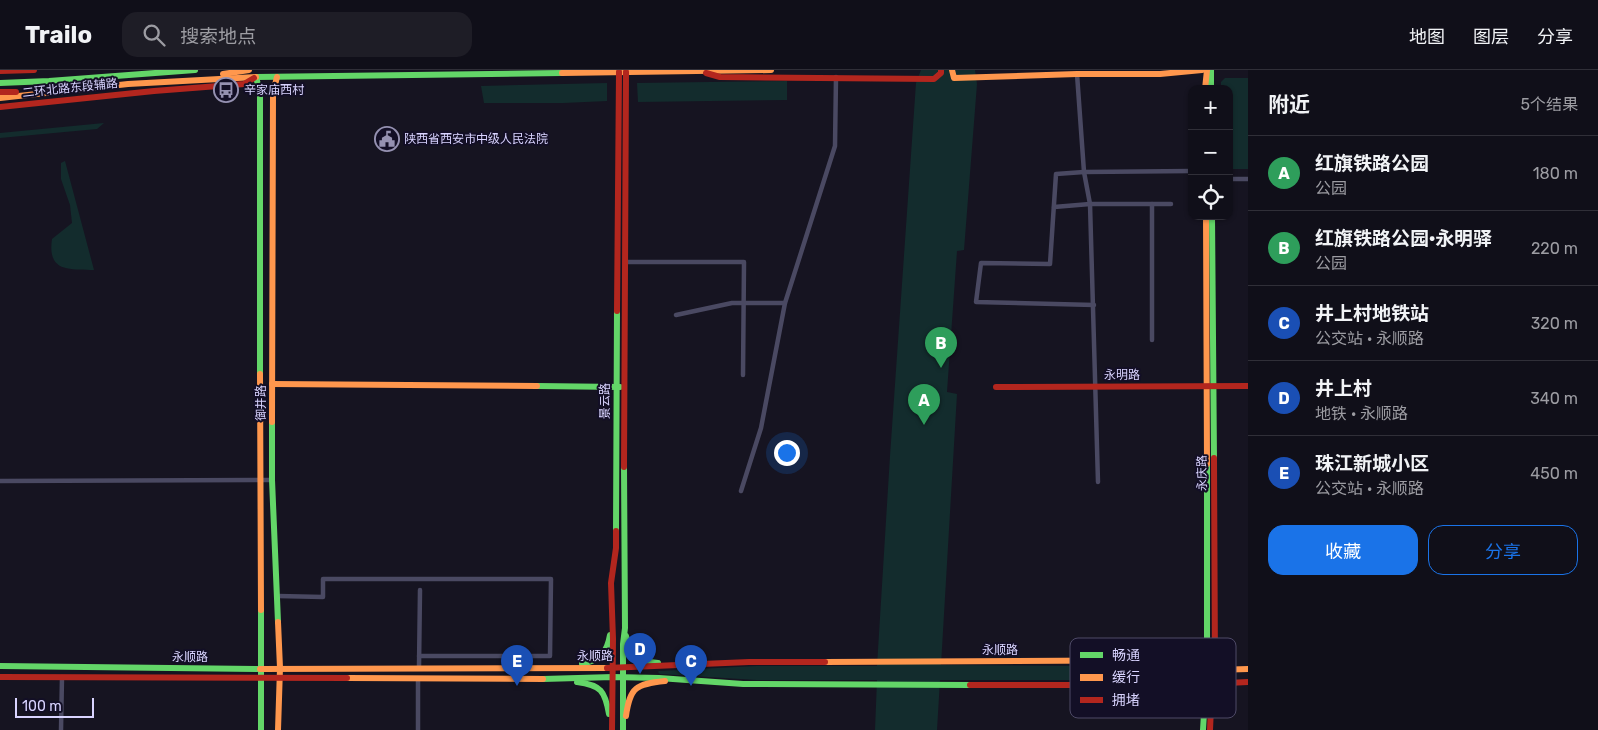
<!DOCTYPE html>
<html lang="zh">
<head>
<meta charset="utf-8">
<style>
  :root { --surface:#100f19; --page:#1e1d26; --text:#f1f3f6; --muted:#9c9ca2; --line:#302f38; --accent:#1a73e8 }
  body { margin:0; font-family:Rubik,"Noto Sans SC",sans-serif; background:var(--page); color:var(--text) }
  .controls { position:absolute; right:15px; top:15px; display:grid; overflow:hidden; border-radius:10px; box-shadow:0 1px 4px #0004 }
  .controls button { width:45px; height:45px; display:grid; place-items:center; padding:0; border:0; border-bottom:1px solid var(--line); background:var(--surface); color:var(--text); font:25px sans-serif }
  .scale { position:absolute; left:15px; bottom:12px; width:79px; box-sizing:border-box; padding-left:5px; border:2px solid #d9d4ff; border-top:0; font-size:14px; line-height:18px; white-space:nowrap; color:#d9d4ff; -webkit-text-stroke:4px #130f26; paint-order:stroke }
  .you { position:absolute; left:786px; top:382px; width:18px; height:18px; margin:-12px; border:4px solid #fff; border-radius:50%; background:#1a73e8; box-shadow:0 0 0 8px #1a73e833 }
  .badge { display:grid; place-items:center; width:32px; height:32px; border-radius:50%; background:var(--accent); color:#fff; font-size:16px; font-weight:700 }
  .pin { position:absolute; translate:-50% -41px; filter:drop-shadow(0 1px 2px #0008) }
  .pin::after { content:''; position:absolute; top:26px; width:18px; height:15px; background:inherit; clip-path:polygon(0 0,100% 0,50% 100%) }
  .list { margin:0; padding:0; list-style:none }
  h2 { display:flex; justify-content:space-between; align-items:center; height:65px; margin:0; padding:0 20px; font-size:21px }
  h2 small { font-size:16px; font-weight:400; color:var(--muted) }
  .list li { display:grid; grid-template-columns:32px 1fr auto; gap:15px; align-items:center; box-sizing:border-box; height:75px; padding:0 20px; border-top:1px solid var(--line) }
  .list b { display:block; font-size:19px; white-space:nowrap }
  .list p { margin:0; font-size:16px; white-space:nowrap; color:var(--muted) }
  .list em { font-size:16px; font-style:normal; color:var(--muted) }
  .actions { display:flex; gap:10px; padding:15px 20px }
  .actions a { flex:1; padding:11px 0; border:1px solid var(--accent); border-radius:15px; text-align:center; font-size:18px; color:var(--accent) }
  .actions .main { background:var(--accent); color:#fff }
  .icon { flex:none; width:28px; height:28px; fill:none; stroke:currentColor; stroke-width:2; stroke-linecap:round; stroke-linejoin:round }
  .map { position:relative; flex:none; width:1248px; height:660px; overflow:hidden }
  header { display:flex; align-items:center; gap:30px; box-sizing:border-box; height:70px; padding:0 25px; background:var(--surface); border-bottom:1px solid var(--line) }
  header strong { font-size:24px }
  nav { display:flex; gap:28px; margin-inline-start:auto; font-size:18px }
  .search { width:350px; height:45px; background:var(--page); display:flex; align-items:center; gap:12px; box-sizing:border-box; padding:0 18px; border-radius:15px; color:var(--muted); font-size:19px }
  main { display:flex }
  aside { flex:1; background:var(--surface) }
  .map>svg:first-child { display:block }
  .green { fill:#132c2d }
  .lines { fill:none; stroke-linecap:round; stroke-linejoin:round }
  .street { stroke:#4a4962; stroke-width:4.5 }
  .fast { stroke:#63d668; stroke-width:6 }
  .slow { stroke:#ff974d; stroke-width:6 }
  .jam { stroke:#b3261e; stroke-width:6 }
  .labels { text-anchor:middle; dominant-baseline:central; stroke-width:4; stroke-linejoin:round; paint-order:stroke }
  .street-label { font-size:12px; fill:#d9d4ff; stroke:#130f26 }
  .poi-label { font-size:12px; fill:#d9d4ff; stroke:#130f26; text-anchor:start }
  .key { fill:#130f26; stroke:#4e4a67; stroke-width:1 }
  .key-label { font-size:14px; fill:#d9d4ff }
</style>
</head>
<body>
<header>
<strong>Trailo</strong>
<div class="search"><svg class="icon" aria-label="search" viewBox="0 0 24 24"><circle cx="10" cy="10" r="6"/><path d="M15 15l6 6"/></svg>搜索地点</div>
<nav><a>地图</a><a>图层</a><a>分享</a></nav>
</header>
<main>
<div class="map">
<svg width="1248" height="660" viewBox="0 0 1248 660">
  <rect width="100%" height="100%" fill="#161421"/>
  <!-- green -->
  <g class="green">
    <polygon points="921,0 975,0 977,14 964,180 957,181 947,322 957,324 941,595 1082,596 1119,599 1184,599 1183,607 1129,607 1083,610 940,610 937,660 875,660 877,610 756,610 660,604 658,602 659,601 756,596 877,596 890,386 916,13"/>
    <polygon points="1225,8 1248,8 1248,99 1229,99 1229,19 1221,19 1221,12"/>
    <polygon points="787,11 787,30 638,32 637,13"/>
    <polygon points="607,13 607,31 563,33 484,33 481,16"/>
    <polygon points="104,53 97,59 0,68 0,63"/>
    <path d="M65,91l29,109c-24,-1 -47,3 -42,-31l20,-16 -2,-18 -9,-26v-16z"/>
  </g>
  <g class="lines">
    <!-- street -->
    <g class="street">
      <polyline points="1077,4 1084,102 1090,134 1098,412"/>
      <polyline points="1229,109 1248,109"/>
      <polyline points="1152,134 1152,270"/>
      <polyline points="1054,137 1090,134 1171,134"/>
      <polyline points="625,192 744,192 743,305"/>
      <polyline points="1094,235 976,232 981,193 1050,194 1056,104 1084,102 1192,101"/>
      <polyline points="676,245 732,233 785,233"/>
      <polyline points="0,411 272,410"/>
      <polyline points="741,421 761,358 785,233 835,76 836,7"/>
      <polyline points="278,526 323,527 323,509 551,509 550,586 419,586"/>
      <polyline points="419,597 420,520"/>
      <polyline points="418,609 418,660"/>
      <polyline points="61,660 62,607"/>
    </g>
    <!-- fast -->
    <g class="fast">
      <polyline points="1211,0 1211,19"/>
      <polyline points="256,7 260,22 260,304"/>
      <polyline points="254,8 256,7 562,3"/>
      <polyline points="0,13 49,11 195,0"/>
      <polyline points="1212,146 1214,388"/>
      <polyline points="537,316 620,317"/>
      <polyline points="272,352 272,410 278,552"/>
      <polyline points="616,461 617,241"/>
      <polyline points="261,540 261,660"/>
      <path d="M626,566c4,18 14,25 32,27"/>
      <path d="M582,594c18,-4 25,-11 28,-29"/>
      <polyline points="0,596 260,599"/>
      <polyline points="543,609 613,607 659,608 743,614 970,615"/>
      <path d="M577,612c24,3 28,9 32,32"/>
      <polyline points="623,660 623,574 625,558 624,397"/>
      <polyline points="1203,660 1207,594 1207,394"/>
    </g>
    <!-- slow -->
    <g class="slow">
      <polyline points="952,0 954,8 1077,4 1160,4 1202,0"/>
      <polyline points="562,3 771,0"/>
      <polyline points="223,4 249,0"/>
      <polyline points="1205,19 1207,0"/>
      <polyline points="0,28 128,14 256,7"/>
      <polyline points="1206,146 1207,394"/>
      <polyline points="260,304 261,540"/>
      <polyline points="272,314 537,316"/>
      <polyline points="272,352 273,23 277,7"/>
      <polyline points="825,592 1191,590 1207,594 1215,600 1248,599"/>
      <polyline points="260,599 607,598"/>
      <polyline points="347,608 543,609"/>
      <path d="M626,646c4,-29 10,-32 39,-35"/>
      <polyline points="278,660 280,598 278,552"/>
    </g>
    <!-- jam -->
    <g class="jam">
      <polyline points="0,1 34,0"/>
      <polyline points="706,3 720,7 934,9 941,3 941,0"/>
      <polyline points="0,22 16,22"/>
      <polyline points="0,37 154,21 244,14 254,8"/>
      <polyline points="617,241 619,2"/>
      <polyline points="996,317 1248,316"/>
      <polyline points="624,397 626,2"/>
      <polyline points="607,598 749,592 825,592"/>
      <polyline points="0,607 347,608"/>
      <polyline points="970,615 1086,615 1135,612 1206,614 1248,612"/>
      <polyline points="612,660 613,569 611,513 616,478 616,461"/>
      <polyline points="1210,660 1212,614 1215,600 1214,388"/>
    </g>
  </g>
  <!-- icons -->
  <defs>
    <symbol id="bus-ring" viewBox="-11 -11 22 22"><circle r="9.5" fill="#130f26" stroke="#9591b1" stroke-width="1.5"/><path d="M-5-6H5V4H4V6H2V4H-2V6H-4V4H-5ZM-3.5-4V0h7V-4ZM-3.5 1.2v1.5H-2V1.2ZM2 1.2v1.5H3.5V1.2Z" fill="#9591b1"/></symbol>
    <symbol id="civic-ring" viewBox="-11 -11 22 22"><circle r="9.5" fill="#130f26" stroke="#9591b1" stroke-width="1.5"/><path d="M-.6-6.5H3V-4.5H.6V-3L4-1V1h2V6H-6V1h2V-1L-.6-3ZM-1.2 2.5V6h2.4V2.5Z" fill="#9591b1"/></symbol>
  </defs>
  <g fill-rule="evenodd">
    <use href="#bus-ring" x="212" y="6" width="28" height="28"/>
    <use href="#civic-ring" x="373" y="55" width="28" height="28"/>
  </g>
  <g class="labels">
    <!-- street labels -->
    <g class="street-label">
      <text transform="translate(70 18) rotate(-6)">二环北路东段辅路</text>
      <text x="1122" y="305">永明路</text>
      <text transform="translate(605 331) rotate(-90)">景云路</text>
      <text transform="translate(261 333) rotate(-90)">御井路</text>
      <text transform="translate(1202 403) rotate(-91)">永庆路</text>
      <text x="1000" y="580">永顺路</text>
      <text x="595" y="586">永顺路</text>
      <text x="190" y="587">永顺路</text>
    </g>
    <!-- poi labels -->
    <g class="poi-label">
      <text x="244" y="20">辛家庙西村</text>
      <text x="404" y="69">陕西省西安市中级人民法院</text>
    </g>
  </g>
  <!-- legend -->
  <rect x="1070" y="568" width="166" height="80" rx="8" class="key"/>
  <rect x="1080" y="582" width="23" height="6" fill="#63d668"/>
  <rect x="1080" y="604" width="23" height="7" fill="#ff974d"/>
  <rect x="1080" y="627" width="23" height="6" fill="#b3261e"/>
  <g class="key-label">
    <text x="1112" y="590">畅通</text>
    <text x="1112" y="612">缓行</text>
    <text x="1112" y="635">拥堵</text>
  </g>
</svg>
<div class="controls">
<button>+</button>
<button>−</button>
<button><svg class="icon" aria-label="locate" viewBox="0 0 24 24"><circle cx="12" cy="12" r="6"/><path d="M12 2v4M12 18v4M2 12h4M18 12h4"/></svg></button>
</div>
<div class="scale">100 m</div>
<div class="you"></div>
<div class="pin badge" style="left:924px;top:355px;background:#2e9e5b">A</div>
<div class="pin badge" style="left:941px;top:298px;background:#2e9e5b">B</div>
<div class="pin badge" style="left:691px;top:616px;background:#1a4fb4">C</div>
<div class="pin badge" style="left:640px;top:604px;background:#1a4fb4">D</div>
<div class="pin badge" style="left:517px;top:616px;background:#1a4fb4">E</div>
</div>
<aside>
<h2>附近<small>5个结果</small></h2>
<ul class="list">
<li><span class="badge" style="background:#2e9e5b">A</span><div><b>红旗铁路公园</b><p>公园</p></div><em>180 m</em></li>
<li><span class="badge" style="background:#2e9e5b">B</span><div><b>红旗铁路公园·永明驿</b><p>公园</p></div><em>220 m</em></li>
<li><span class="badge" style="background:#1a4fb4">C</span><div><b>井上村地铁站</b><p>公交站 · 永顺路</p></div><em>320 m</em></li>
<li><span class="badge" style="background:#1a4fb4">D</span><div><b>井上村</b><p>地铁 · 永顺路</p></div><em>340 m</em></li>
<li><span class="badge" style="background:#1a4fb4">E</span><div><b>珠江新城小区</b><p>公交站 · 永顺路</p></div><em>450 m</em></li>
</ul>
<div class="actions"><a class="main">收藏</a><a>分享</a></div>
</aside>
</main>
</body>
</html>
